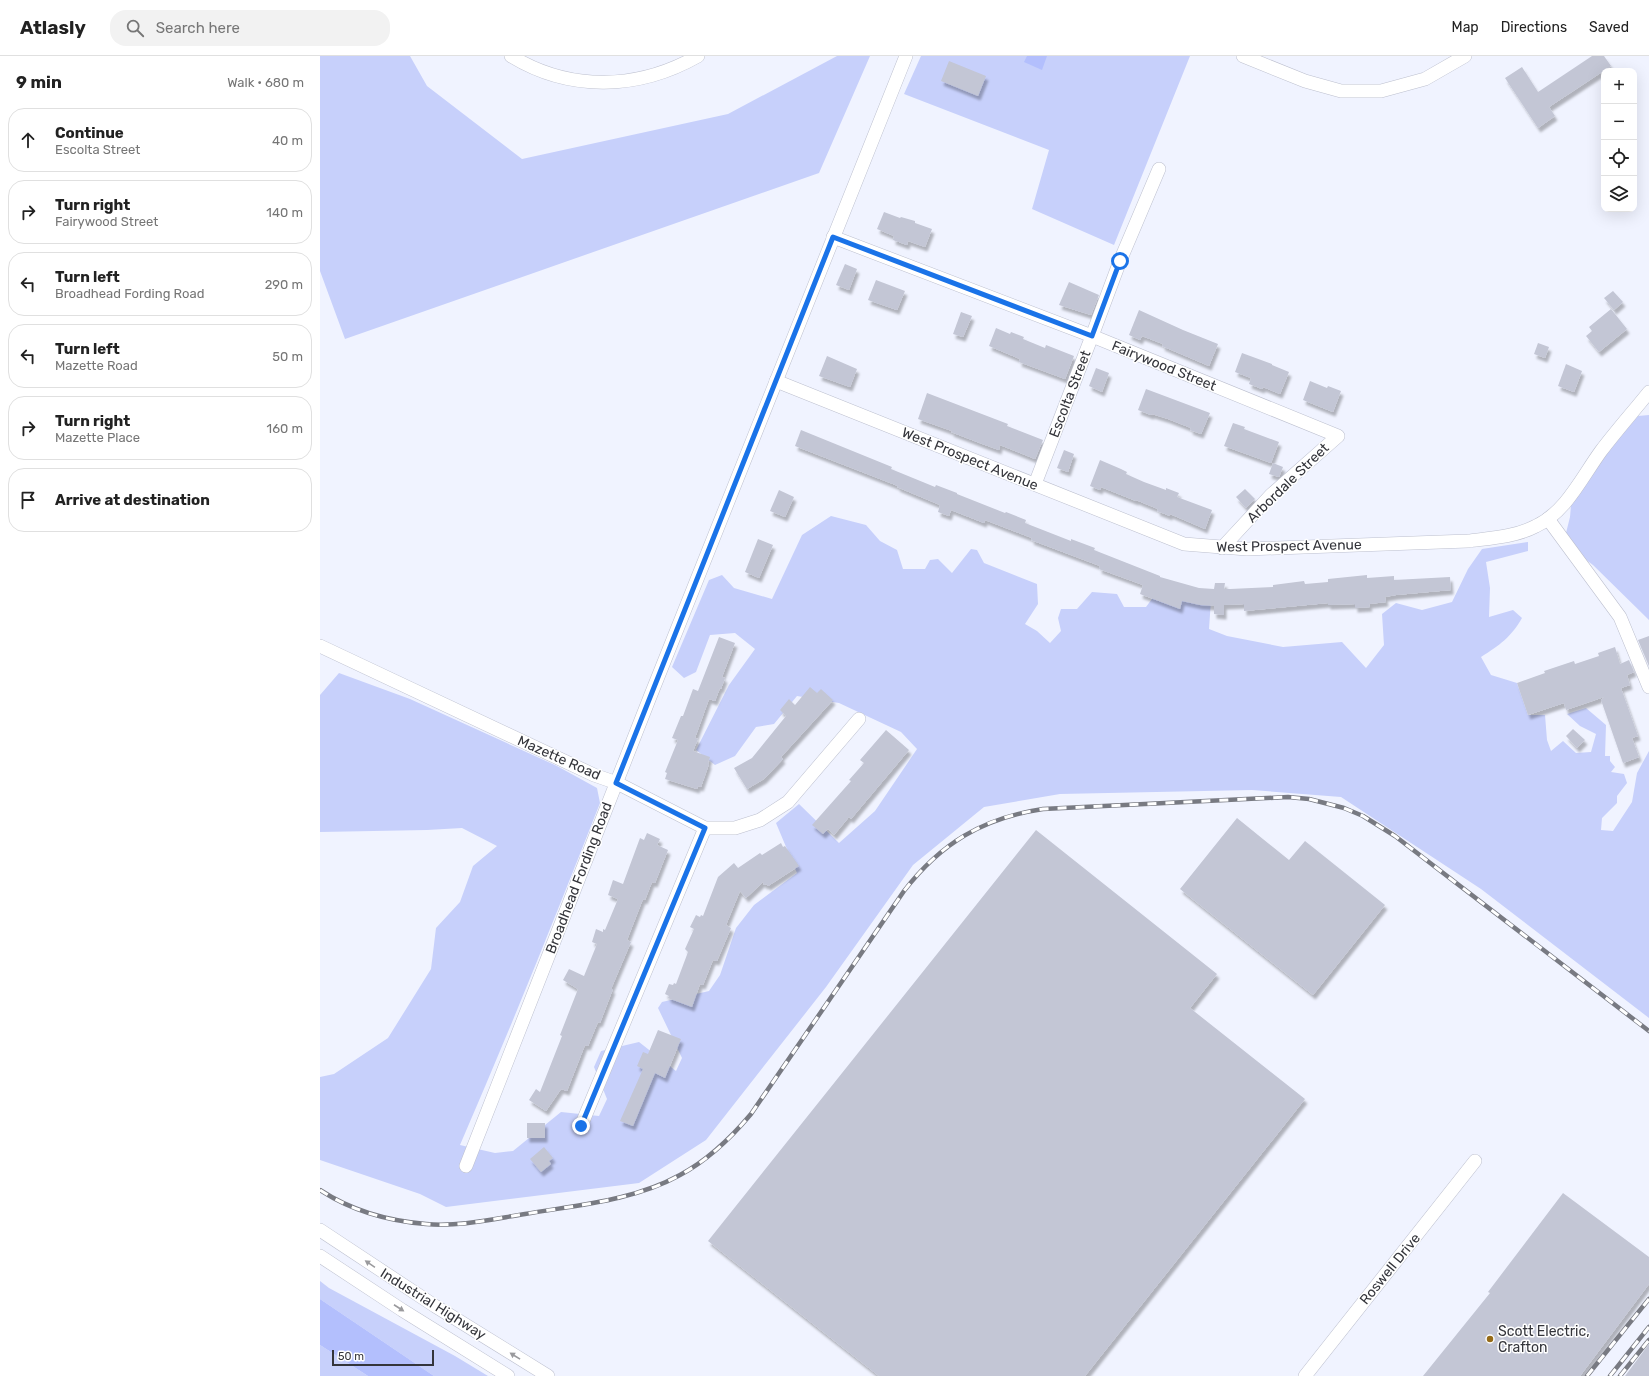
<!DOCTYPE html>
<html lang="en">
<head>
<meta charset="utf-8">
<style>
  :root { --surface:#fff; --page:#f2f2f2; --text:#222; --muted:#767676; --line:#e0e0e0 }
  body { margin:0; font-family:Rubik,sans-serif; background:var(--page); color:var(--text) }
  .controls { position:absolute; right:12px; top:12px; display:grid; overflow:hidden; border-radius:8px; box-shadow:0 4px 16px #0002 }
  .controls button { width:36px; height:36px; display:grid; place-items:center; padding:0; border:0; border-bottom:1px solid var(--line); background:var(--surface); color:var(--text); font:20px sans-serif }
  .scale { position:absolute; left:12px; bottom:10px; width:102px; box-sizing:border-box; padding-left:4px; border:2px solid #34353b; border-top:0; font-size:11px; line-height:14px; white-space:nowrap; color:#34353b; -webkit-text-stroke:3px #fff; paint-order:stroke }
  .stop { position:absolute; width:12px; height:12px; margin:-9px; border:3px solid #1a73e8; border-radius:50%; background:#fff }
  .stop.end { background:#1a73e8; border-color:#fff; box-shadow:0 1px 4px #0008 }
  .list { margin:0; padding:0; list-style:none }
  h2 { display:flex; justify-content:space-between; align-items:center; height:52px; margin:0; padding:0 16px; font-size:17px }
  h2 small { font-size:13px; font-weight:400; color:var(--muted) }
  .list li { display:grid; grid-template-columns:26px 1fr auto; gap:12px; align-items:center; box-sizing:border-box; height:64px; margin:0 8px 8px; padding:0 8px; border:1px solid var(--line); border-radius:16px }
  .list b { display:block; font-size:15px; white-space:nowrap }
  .list p { margin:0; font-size:13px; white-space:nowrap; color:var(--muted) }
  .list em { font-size:13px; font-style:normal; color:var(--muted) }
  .icon { flex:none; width:22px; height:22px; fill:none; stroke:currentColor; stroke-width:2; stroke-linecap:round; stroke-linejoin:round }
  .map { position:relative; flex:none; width:1329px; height:1320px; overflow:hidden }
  header { display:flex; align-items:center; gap:24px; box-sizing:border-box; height:56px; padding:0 20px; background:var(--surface); border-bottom:1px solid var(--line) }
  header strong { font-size:19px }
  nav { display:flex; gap:22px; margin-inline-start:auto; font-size:14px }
  .search { width:280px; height:36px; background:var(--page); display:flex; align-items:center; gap:10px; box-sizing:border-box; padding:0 14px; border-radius:16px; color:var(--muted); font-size:15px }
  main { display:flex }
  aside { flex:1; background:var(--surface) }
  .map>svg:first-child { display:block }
  .green { fill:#c7d0fb }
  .water { fill:#b3bffd }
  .building { fill:#c3c6d5; filter:url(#shadow) }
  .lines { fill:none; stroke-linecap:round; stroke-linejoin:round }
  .minor-casing { stroke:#bdc0cf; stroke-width:14 }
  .minor { stroke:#fff; stroke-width:13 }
  .rail-casing { stroke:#787a82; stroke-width:4.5 }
  .rail { stroke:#fff; stroke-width:3; stroke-dasharray:9; stroke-linecap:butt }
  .oneway { fill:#9a9a9d }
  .route { stroke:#1a73e8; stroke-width:5 }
  .poi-dot { fill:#966b18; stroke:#fff; stroke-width:1.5 }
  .labels { text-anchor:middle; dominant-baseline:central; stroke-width:3; stroke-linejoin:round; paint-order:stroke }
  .street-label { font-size:14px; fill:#34353b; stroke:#fff }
  .poi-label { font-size:14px; fill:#34353b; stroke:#fff; text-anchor:start }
</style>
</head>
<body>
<header>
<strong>Atlasly</strong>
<div class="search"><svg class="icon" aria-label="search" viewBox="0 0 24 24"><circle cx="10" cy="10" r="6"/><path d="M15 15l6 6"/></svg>Search here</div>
<nav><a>Map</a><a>Directions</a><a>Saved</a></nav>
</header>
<main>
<aside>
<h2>9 min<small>Walk · 680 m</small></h2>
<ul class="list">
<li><svg class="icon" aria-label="ahead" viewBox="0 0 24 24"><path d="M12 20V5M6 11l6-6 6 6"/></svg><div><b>Continue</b><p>Escolta Street</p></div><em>40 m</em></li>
<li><svg class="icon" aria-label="right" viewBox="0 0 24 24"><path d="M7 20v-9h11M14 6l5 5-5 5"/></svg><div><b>Turn right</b><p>Fairywood Street</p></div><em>140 m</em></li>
<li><svg class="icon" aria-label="left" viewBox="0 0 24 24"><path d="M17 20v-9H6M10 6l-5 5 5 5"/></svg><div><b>Turn left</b><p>Broadhead Fording Road</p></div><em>290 m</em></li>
<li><svg class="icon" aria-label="left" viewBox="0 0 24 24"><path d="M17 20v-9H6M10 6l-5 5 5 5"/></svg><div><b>Turn left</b><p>Mazette Road</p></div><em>50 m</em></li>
<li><svg class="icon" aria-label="right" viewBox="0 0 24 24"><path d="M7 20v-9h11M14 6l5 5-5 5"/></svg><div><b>Turn right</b><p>Mazette Place</p></div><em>160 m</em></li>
<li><svg class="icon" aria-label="arrive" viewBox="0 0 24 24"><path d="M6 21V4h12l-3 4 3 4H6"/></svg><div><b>Arrive at destination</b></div></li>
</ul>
</aside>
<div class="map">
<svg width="1329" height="1320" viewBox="0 0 1329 1320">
  <defs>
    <filter id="shadow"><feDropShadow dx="2.5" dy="4.5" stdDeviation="1" flood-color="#0004"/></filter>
  </defs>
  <rect width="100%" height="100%" fill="#f0f3ff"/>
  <!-- green -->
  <g class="green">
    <polygon points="0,0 90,0 107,30 202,103 408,58 517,0 550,0 499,117 25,283 0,215"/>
    <polygon points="601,0 870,0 794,189 712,153 729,94 584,38"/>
    <polygon points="1329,359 1329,564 1273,509 1261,500 1244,497 1245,481 1250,461 1252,438 1318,360"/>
    <path d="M511,460l35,9 14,16 17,9 6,19h22l5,-9 8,-1 14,14 19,-24 6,1 7,13 53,21 1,20 -13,20 12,7 13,12 11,-12 -3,-13 3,-9h16l15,-17 25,2 7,13h22l14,-19 51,12 -2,29 18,7 56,11 59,-5 24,26 18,-23 -2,-31 14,-11 26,7 30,-8 16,-33 14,-20 46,-7v9l-42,11 4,26 -1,29 24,-7 9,8c-11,19 -22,27 -41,39l10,18 26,8 11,32h17l2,25 4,11 12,-10 13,12 15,-1 5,-18 -16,-8 -13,-12 19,-6 20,17 -1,31h5v5l5,6 -4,5 13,2 3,9 -10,13v7l-15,15 -1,12 12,1 19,-29 5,-29 12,-22v267l-168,-129 -140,-92 -89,-7 -192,4 -76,13 -71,58 -87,122 -120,153 -67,43 -193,24 -26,-13 -100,-34v-83l14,-3 54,-36 43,-69 5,-41 24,-26 13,-36 24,-20 -35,-18 -35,2 -107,2v-137l19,-22 71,26 147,67 40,22 3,15c-45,115 -91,229 -140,342l35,8 18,-2 48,-39 38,4 8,-17 -13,-32 7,-16 38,-9 37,29 6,-13 -24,-50 4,-6 47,-11 11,-16 16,-47 18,-23 43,-32 -21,-50 23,-19 40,39 36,-32 42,-62 -16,-17 -62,-29 -42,-7 -23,28 -18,3 -21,29 -20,9 -19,-15 33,-65 26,-36 -20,-16 -25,2 -14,37 -12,6 -12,-11 37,-87 13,-5 12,13 38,11 30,-64z"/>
    <polygon points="0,1225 9,1232 135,1300 168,1320 114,1320 0,1243"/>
    <polygon points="0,1289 48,1320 0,1320"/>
  </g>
  <!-- water -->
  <g class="water">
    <polygon points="707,0 727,0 722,14 704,6"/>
    <polygon points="0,1243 114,1320 48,1320 0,1289"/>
  </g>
  <!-- building -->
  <g class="building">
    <polygon points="1272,0 1284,0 1291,10 1229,51 1235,60 1218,72 1185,22 1202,11 1218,36"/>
    <polygon points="629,5 666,20 658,40 621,25"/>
    <polygon points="564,156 580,162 581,161 595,165 595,167 612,173 605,191 588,185 587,189 573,184 574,180 557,173"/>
    <polygon points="525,208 537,213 529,234 516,229"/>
    <polygon points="556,224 585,235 577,254 548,244"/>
    <polygon points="749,226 779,239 771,259 739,249"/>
    <polygon points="1293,235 1303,246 1294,254 1284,242"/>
    <polygon points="1291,253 1307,273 1279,296 1266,280 1272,275 1269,271"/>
    <polygon points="819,254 863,274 898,288 889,310 842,290 843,288 822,280 820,284 809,279"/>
    <polygon points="641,256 652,260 643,281 633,278"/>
    <polygon points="676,272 690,278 691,276 704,281 703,283 725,292 726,289 754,300 745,323 699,306 700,303 669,290"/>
    <polygon points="1218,287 1229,291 1225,302 1214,298"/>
    <polygon points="922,297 952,308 952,309 969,316 960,338 943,331 942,333 929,328 931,322 915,316"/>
    <polygon points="507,300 537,313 530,331 499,320"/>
    <polygon points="1246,308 1262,315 1254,336 1238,330"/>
    <polygon points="776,312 789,317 782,336 769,330"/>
    <polygon points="990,325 1007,332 1008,330 1021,335 1013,356 983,344"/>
    <polygon points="826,333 890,357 881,378 870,374 871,372 848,363 832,358 831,359 818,354"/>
    <polygon points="607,337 688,368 687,370 723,384 715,403 680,389 679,394 665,389 631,376 632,375 598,363"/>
    <polygon points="913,367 925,371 924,373 959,386 951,407 904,390"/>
    <polygon points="481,374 572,411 571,413 615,431 616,429 637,437 637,438 685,457 686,456 706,464 705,467 751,485 751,483 775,492 774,494 840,520 840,521 879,532 894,533 895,527 905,527 904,533 910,533 953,531 953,529 984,525 985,528 1008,526 1008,523 1047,519 1047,522 1074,520 1074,524 1130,521 1131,534 1076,539 1065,541 1066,546 1049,548 1050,551 1035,552 1035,548 1008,549 1008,547 924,555 924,548 904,549 904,559 894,558 894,550 880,549 862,545 860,553 820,538 823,529 779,513 780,510 711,484 712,482 665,464 664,467 631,454 629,460 618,456 620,449 577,431 578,430 475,390"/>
    <polygon points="744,394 754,398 748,416 737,412"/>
    <polygon points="780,404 801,413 807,416 806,418 824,426 846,434 846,432 859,437 857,441 892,454 885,473 850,458 850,460 837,455 838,453 816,444 816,445 781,431 780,434 770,430"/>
    <polygon points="953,407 963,411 959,421 949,418"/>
    <polygon points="925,433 935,443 926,452 916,441"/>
    <polygon points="459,434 474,441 465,461 450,455"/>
    <polygon points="438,483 453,489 439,522 425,516"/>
    <polygon points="1329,580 1329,610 1318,584"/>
    <polygon points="399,581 415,587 402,621 405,622 401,633 400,632 395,645 389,643 375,682 378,683 373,695 390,701 388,707 389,708 381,731 378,730 377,733 345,723 347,717 345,716 358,684 352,682 361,660 363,660 373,633 378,635"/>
    <polygon points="1295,591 1300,608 1309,604 1314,616 1307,619 1310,629 1301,632 1318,680 1312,682 1319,701 1303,707 1281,644 1284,641 1246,654 1244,647 1208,659 1197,627 1225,617 1224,615 1254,605 1255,608 1279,600 1278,597"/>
    <polygon points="490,631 497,637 501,633 513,644 461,701 463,703 444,723 427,733 414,712 432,702 466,660 460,654 469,643 475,649"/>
    <polygon points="1253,673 1265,684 1257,692 1246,680"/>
    <polygon points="566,674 589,694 531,763 529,761 514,779 508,773 503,778 492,769 531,725 529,724 544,707 540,704"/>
    <polygon points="917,762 969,804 985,785 1065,849 993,939 860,833"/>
    <polygon points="716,774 897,918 870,952 985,1043 765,1320 559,1320 388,1185"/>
    <polygon points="327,777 340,783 337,789 348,794 335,827 332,826 325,844 323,843 307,884 311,886 291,933 293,933 280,967 278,966 268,990 265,989 247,1035 241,1033 226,1055 209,1044 216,1033 220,1036 242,980 240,979 258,933 243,924 249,913 264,920 277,888 272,886 276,873 283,876 283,873 285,874 298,843 288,839 293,824 303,828 320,782 324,784"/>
    <polygon points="461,787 463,791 465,790 479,810 448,830 446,828 444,829 443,826 426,842 420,835 406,869 411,872 397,905 393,904 383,929 380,928 372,951 348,942 349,940 345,938 349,928 353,929 354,927 356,928 368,896 365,893 374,873 370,871 376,859 380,861 381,859 383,860 398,821 414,807 418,812 440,797 442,799"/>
    <polygon points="338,974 361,983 345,1022 335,1017 313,1070 300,1065 323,1013 317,1010 323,996 328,998"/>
    <rect x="207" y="1067" width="18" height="15"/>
    <polygon points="224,1091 233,1102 229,1105 231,1108 221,1116 210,1103"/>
    <polygon points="1243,1137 1329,1201 1329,1228 1260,1320 1103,1320 1170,1237 1168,1236"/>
    <polygon points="1329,1288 1329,1320 1305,1320"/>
  </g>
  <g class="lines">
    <defs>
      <g id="minor">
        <path d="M191,0c59,36 127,34 187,0"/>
        <polyline points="923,0 985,25 1021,35 1061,35 1105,23 1145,0"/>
        <polyline points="513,181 772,280 1018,380 951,439 902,492"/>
        <path d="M456,325l408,163 63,5 221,-8c23,-3 47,-4 68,-15 30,-14 46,-49 65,-75 15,-20 32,-39 48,-59"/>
        <polyline points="715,428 772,280 800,205 839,113"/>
        <polyline points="1228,463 1300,561 1329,631"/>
        <polyline points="0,590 274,719 297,727 385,772 415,772 440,764 468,746 539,663"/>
        <polyline points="261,1070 385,772"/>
        <polyline points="146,1110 330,641 586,0"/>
        <polyline points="0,1174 115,1250 228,1320"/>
        <polyline points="0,1200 82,1254 188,1320"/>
        <polyline points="985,1320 1155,1105"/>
      </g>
    </defs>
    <!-- minor casing -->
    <use href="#minor" class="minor-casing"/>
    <!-- minor -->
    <use href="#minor" class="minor"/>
    <defs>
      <g id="rail">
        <path d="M0,1134c32,21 68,31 106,34 33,3 67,-5 99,-10 52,-9 108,-13 155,-39 28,-15 50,-36 71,-61l153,-223c37,-48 79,-73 139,-82l245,-12 21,2 35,9 19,8 32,20 254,195"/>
        <polyline points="1267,1320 1329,1243"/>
        <polyline points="1290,1320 1329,1271"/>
        <polyline points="1300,1320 1329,1284"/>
      </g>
    </defs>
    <!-- rail casing -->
    <use href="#rail" class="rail-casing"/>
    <!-- rail -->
    <use href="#rail" class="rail"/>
  </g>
  <!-- one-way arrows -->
  <defs><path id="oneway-solid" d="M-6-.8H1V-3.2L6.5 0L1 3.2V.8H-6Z"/></defs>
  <g class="oneway">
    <use href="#oneway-solid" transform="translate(50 1208) rotate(-146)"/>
    <use href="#oneway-solid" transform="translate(79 1252) rotate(33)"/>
    <use href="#oneway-solid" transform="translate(195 1300) rotate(-148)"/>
  </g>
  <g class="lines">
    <!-- route -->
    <polyline class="route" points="261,1070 385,772 296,727 513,181 772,280 800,205"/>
  </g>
  <!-- markers -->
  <circle class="poi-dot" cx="1170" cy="1283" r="4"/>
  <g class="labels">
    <!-- street labels -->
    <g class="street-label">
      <text transform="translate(844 310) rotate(22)">Fairywood Street</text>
      <text transform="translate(750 338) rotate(-69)">Escolta Street</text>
      <text transform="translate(650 403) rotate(22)">West Prospect Avenue</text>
      <text transform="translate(968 427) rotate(-44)">Arbordale Street</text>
      <text transform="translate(969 490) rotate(-1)">West Prospect Avenue</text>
      <text transform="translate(239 702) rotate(24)">Mazette Road</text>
      <text transform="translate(259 822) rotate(-69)">Broadhead Fording Road</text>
      <text transform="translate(1070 1213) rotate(-51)">Roswell Drive</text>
      <text transform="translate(113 1248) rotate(32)">Industrial Highway</text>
    </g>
    <!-- poi labels -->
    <g class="poi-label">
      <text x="1178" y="1275">Scott Electric,<tspan x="1178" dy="16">Crafton</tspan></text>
    </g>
  </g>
</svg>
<div class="controls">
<button>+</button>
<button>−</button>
<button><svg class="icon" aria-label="locate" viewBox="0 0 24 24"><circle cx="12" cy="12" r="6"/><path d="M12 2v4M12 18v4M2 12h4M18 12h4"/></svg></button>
<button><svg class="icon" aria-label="layers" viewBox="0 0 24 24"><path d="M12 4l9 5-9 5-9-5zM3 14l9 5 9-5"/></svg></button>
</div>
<div class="scale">50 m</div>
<div class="stop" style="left:800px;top:205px"></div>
<div class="stop end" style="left:261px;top:1070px"></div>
</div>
</main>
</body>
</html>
